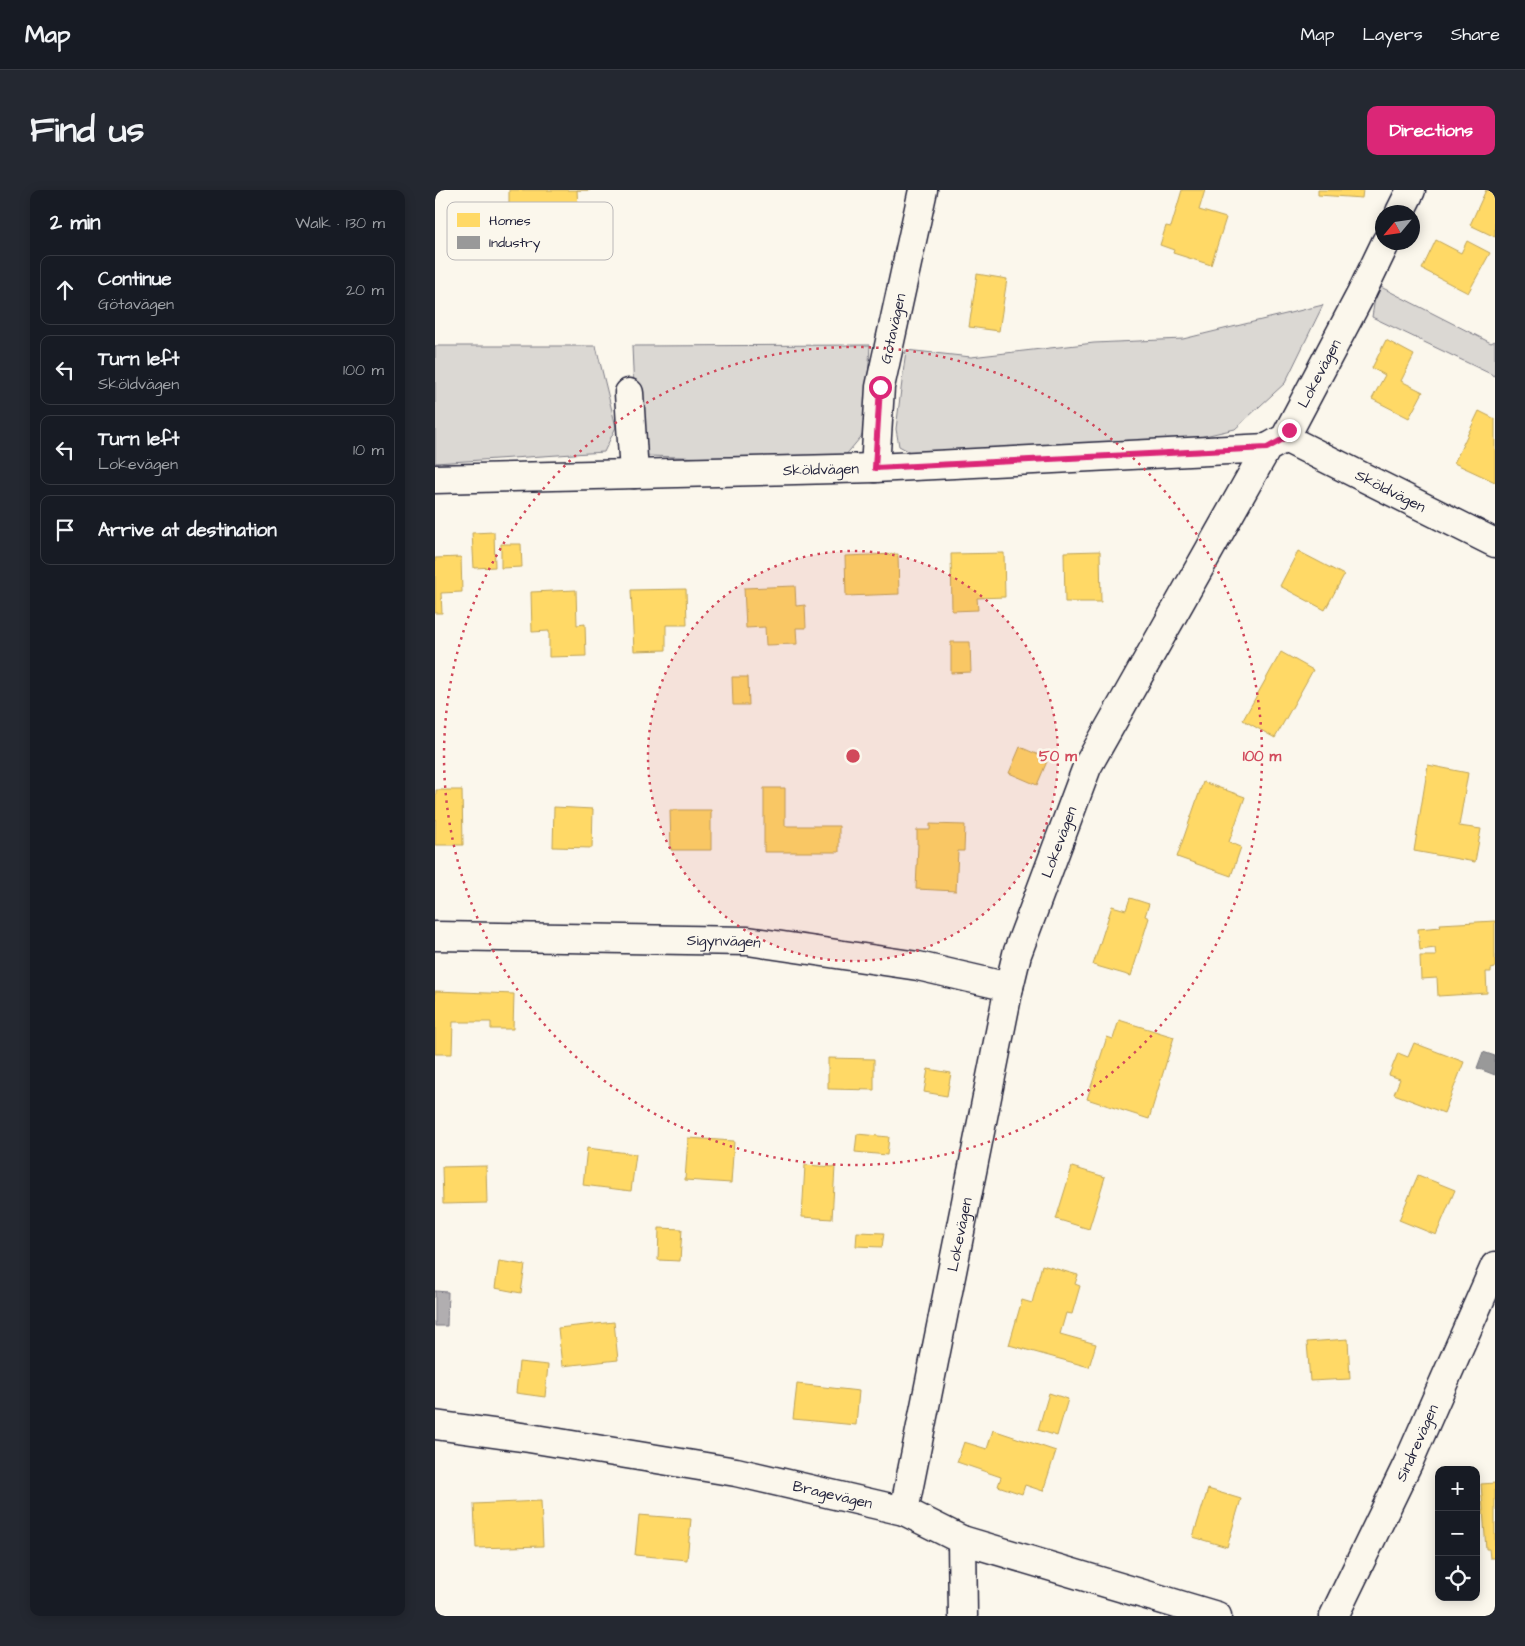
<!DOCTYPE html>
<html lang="en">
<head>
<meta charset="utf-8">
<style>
  :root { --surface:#171b24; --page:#242831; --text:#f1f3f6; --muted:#9ea1a6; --line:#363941; --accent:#db2777 }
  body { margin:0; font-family:"Architects Daughter",sans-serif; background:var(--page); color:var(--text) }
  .controls { position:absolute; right:15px; bottom:15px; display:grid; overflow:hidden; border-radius:10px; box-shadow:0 2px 12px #0003 }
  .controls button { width:45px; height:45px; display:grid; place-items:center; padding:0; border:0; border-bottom:1px solid var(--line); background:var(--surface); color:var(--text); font:25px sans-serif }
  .compass { position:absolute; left:940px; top:15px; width:45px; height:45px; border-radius:50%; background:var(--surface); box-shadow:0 2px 12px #0003; rotate:241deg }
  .stop { position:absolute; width:15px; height:15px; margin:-11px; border:4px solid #db2777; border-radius:50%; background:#fff }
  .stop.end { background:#db2777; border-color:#fff; box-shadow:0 1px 5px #0008 }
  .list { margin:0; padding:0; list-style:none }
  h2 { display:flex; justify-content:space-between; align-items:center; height:65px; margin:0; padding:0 20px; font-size:21px }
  h2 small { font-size:16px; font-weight:400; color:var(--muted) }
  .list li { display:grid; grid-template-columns:32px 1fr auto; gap:15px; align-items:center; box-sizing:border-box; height:70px; margin:0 10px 10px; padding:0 10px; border:1px solid var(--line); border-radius:10px }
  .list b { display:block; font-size:19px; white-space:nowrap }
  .list p { margin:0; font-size:16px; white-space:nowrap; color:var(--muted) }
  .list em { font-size:16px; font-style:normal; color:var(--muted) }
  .icon { flex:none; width:28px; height:28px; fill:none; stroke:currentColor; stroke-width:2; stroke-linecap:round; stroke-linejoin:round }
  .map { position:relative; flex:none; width:1060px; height:1426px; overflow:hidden; border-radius:10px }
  header { display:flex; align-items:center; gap:30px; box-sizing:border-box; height:70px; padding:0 25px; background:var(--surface); border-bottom:1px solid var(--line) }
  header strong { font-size:24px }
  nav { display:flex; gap:28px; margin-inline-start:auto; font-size:18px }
  .intro { display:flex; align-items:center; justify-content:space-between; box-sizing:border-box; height:120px; padding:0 30px }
  h1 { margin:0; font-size:35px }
  .button { padding:12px 22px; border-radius:10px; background:var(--accent); color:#fff; font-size:18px; font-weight:700 }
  main { display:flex; gap:30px; padding:0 30px }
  aside { flex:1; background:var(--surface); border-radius:10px; box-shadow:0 2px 12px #0003 }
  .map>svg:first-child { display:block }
  .green { fill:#dbd8d3; stroke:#7e7d87 }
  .water { fill:#b1aeb0; stroke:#787681 }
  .homes { fill:#ffd966; stroke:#bda259 }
  .industry { fill:#999; stroke:#75757d }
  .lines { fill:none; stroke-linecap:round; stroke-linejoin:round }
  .street-casing { stroke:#22223b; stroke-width:31 }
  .street { stroke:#fbf7ec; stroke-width:28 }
  .route { stroke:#db2777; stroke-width:6 }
  .ring { fill:none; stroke:#d1495b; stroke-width:2.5; stroke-dasharray:2.5 5 }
  .labels { text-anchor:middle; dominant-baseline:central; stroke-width:5; stroke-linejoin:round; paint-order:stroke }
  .street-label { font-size:15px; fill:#22223b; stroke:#fbf7ec }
  .key { fill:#fbf7ec; stroke:#bab7b7; stroke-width:1 }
  .key-label { font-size:14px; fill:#22223b }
  .centre { fill:#d1495b; stroke:#fbf7ec; stroke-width:2.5 }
  .ring-label { font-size:15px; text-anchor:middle; font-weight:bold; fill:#d1495b; stroke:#fbf7ec; stroke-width:5; stroke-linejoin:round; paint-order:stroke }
</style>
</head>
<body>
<header>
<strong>Map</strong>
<nav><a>Map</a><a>Layers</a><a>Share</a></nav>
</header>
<div class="intro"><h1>Find us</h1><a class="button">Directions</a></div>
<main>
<aside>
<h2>2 min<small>Walk · 130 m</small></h2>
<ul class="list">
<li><svg class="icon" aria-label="ahead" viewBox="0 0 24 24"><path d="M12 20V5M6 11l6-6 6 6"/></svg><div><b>Continue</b><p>Götavägen</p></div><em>20 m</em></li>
<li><svg class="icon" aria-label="left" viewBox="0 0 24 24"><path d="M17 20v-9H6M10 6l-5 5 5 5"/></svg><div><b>Turn left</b><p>Sköldvägen</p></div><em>100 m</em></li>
<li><svg class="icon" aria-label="left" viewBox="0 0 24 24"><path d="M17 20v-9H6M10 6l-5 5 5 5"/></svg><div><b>Turn left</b><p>Lokevägen</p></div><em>10 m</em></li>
<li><svg class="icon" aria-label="arrive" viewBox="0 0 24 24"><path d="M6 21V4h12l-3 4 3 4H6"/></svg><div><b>Arrive at destination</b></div></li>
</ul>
</aside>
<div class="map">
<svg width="1060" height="1426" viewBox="0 0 1060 1426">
  <rect width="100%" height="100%" fill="#fbf7ec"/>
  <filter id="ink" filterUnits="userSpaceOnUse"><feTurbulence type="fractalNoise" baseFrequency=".02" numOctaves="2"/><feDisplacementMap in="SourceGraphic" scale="10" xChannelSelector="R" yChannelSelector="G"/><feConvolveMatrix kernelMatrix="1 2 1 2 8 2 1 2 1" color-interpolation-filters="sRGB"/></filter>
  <g filter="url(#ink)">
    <!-- green -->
    <g class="green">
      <polygon points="942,95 1056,153 1060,151 1060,186 937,127"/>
      <polygon points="888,115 850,193 800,239 761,248 486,268 464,256 461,239 471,160 536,167 659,153 748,149"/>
      <polygon points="435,155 430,242 405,272 213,266 201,252 197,156"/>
      <polygon points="0,156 161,156 181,237 169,262 0,273"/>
    </g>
    <!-- water -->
    <polygon class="water" points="0,1101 13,1102 12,1136 0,1136"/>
    <!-- homes -->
    <g class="homes">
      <polygon points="74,0 155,0 142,0 143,20 74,22"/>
      <polygon points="747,0 770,0 764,20 791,28 776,75 738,63 739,60 725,55 731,36 736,37"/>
      <polygon points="883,0 928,0 927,8 883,5"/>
      <polygon points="1051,0 1060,0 1060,47 1035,35"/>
      <polygon points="1001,50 1026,63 1032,51 1055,63 1033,103 987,79"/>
      <polygon points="542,84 572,89 564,141 534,137"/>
      <polygon points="951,150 979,165 966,191 988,202 974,228 937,209 950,185 937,178"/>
      <polygon points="1044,221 1060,229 1060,292 1019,273"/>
      <polygon points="59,342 60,377 39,378 37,343"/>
      <polygon points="66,354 86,354 87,377 66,378"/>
      <polygon points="665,361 666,412 630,412 629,362"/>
      <polygon points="863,361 909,385 890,420 845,396"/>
      <polygon points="569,363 570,407 542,408 543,420 517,421 516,364"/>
      <polygon points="463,364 464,404 411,406 410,366"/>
      <polygon points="26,367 27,402 6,403 7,423 0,423 0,368"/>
      <polygon points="360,396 361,416 370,415 371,438 361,438 362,454 331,455 330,437 311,438 309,398"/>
      <polygon points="251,399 252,435 231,435 231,460 199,461 196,400"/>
      <polygon points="141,400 142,435 150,434 151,466 114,467 114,441 97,442 96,402"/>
      <polygon points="516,452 535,452 536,482 516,483"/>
      <polygon points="846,462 878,480 840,548 808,530"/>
      <polygon points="297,487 313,487 314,515 298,515"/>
      <polygon points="585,557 613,569 602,595 574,583"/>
      <polygon points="993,575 1033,583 1024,636 1046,639 1040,672 979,661"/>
      <polygon points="768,592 810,607 794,652 806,657 796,686 742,667"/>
      <polygon points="329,598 350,598 350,636 404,636 404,662 329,662"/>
      <polygon points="1,600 27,600 28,655 0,655"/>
      <polygon points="119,617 158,619 157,658 118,657"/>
      <polygon points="235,620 276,620 276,660 236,660"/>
      <polygon points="495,634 530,635 529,661 523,661 521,701 481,699 483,654 482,654 482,640 495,640"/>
      <polygon points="695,708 714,714 710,726 714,728 696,786 658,775 677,716 691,720"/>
      <polygon points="1060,731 1060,778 1056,779 1056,782 1051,782 1052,803 1003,806 1002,788 986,789 985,766 1001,766 1000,758 985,760 983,739 1006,737 1005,734"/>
      <polygon points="0,801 79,804 78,839 56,839 56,832 18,832 17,864 0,864"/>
      <polygon points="684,830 739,847 714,929 652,909 672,847 678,849"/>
      <polygon points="979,853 1029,872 1009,923 959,904 965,889 954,885 963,863 973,867"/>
      <polygon points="393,868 439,869 439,900 393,899"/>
      <polygon points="493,879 516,883 512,906 489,902"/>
      <polygon points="422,944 454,947 452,965 420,962"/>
      <polygon points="253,948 299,951 296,993 250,990"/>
      <polygon points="152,958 201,964 196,1001 148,995"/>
      <polygon points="370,975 400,977 397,1029 367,1027"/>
      <polygon points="51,976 52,1013 8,1014 7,977"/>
      <polygon points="637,977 670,987 654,1039 621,1029"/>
      <polygon points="983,985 1020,1000 1001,1045 964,1030"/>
      <polygon points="224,1038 247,1039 245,1071 223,1070"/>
      <polygon points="422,1042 449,1043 447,1057 421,1056"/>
      <polygon points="64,1071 90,1075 86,1103 60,1098"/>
      <polygon points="607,1075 643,1085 640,1094 645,1096 637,1124 631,1123 625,1144 661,1154 654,1177 574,1155 587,1110 597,1113"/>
      <polygon points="179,1132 183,1170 127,1176 123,1138"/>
      <polygon points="913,1149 915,1189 875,1191 872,1152"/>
      <polygon points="84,1172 113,1175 110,1207 81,1203"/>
      <polygon points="362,1194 424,1201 421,1235 358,1229"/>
      <polygon points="614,1203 633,1209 622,1246 603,1240"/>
      <polygon points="558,1240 621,1261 608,1301 590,1295 587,1304 563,1296 566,1287 522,1272 529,1252 552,1259"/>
      <polygon points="1060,1293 1060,1368 1055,1368 1054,1359 1051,1359 1046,1294"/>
      <polygon points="773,1299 806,1309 792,1357 758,1347"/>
      <polygon points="106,1311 108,1356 41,1358 39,1314"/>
      <polygon points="204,1325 256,1329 252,1370 200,1365"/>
    </g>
    <!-- industry -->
    <polygon class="industry" points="1048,862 1060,866 1060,885 1042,878"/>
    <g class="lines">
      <defs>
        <g id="street">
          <polyline points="965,22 976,0"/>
          <polyline points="194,203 199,284"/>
          <path id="s1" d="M850,248l210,105"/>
          <path id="s2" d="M440,278l5,-81 43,-197"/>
          <path id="s3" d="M0,289l440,-11 392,-20"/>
          <path id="s4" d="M0,746l313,5 170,25 91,21"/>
          <path id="s5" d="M0,1235l94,13 207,34 168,39 58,29 255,76"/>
          <path id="s6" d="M469,1321l105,-524 8,-33 70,-187 180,-319 18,-10 76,-144 25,-52"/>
          <polyline points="527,1350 528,1426"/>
          <path id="s7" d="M899,1426l75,-155 86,-195"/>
        </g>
      </defs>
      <!-- street casing -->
      <use href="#street" class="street-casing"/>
      <!-- street -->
      <use href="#street" class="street"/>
    </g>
  </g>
  <g class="lines" filter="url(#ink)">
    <!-- route -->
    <polyline class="route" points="445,197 440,278 832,258 850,248 854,240"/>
  </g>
  <!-- distance rings -->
  <circle cx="418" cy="566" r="205" fill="#d1495b" fill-opacity=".12"/>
  <g class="ring">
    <circle cx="418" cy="566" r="205"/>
    <circle cx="418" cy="566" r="409"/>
  </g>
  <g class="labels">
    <!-- street labels -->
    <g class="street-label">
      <text stroke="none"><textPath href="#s2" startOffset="141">Götavägen</textPath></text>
      <text stroke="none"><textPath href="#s6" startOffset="1228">Lokevägen</textPath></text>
      <text stroke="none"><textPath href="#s3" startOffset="386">Sköldvägen</textPath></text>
      <text stroke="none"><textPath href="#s1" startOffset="118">Sköldvägen</textPath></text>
      <text stroke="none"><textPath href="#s6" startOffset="688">Lokevägen</textPath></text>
      <text stroke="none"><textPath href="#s4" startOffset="289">Sigynvägen</textPath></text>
      <text stroke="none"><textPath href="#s6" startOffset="282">Lokevägen</textPath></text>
      <text stroke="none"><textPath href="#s7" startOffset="192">Sindrevägen</textPath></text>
      <text stroke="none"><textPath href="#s5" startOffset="404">Bragevägen</textPath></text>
    </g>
  </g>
  <!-- legend -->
  <rect x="12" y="12" width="166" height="58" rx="8" class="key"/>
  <rect x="22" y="23" width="23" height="14" fill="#ffd966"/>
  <rect x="22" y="46" width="23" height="13" fill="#999"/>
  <g class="key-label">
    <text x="54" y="35">Homes</text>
    <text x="54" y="57">Industry</text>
  </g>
  <circle cx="418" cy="566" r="8" class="centre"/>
  <g class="ring-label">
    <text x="623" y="571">50 m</text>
    <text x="827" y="571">100 m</text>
  </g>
</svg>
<div class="controls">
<button>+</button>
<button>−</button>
<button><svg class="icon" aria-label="locate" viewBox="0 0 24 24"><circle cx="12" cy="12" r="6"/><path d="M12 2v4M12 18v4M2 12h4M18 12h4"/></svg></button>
</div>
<svg class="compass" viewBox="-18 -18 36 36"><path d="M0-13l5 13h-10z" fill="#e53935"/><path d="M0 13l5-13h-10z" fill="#9ea1a6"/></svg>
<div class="stop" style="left:445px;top:197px"></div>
<div class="stop end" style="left:854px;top:240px"></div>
</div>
</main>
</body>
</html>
